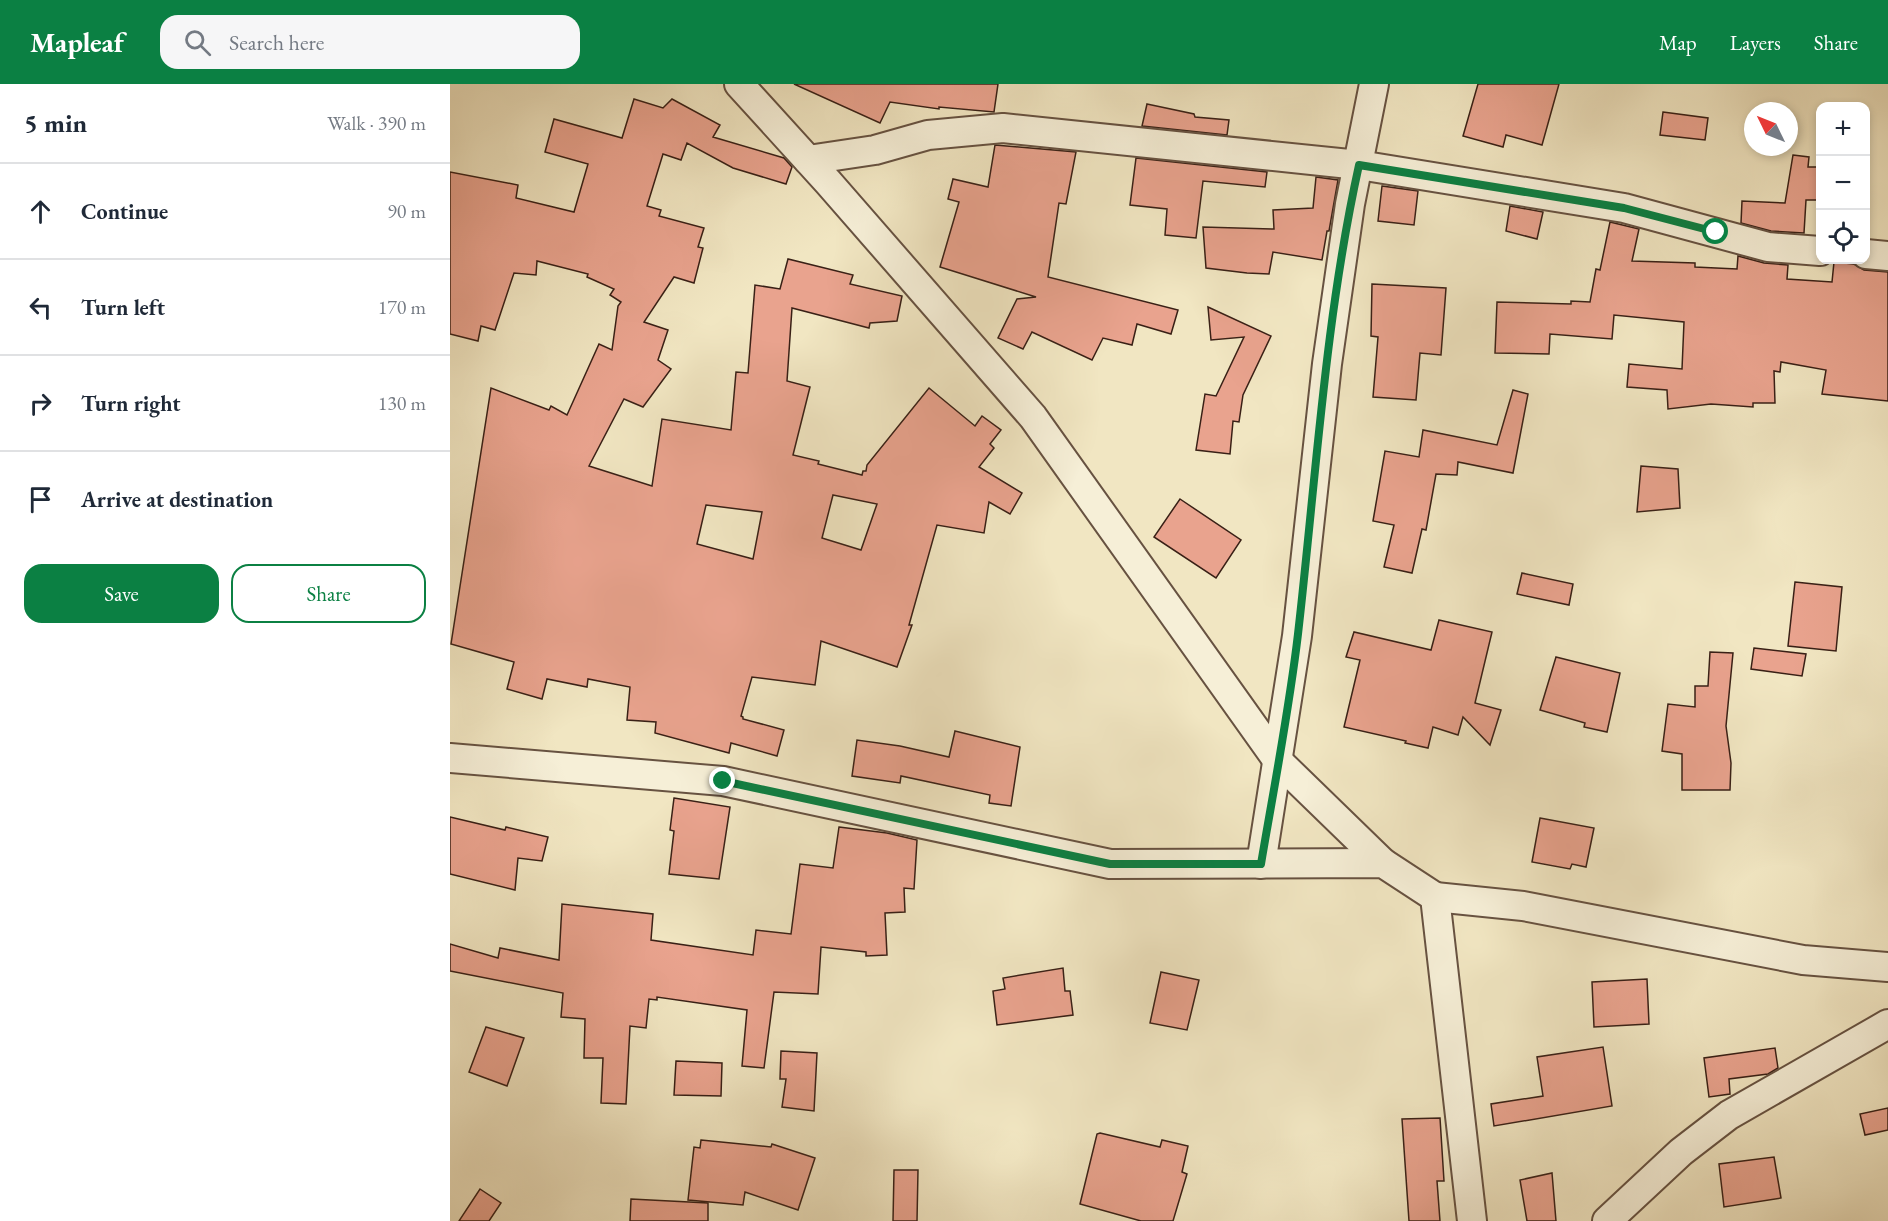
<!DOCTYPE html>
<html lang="en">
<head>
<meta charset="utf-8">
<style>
  :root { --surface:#fff; --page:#f6f6f7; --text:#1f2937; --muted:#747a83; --line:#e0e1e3; --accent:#0b8043 }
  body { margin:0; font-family:"EB Garamond",serif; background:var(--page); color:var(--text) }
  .controls { position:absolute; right:18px; top:18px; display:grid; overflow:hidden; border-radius:12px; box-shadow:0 3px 9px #0003 }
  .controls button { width:54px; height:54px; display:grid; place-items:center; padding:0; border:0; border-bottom:2px solid var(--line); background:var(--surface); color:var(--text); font:30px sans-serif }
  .compass { position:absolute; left:1294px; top:18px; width:54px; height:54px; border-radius:50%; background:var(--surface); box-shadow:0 3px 9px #0003; rotate:313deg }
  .stop { position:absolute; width:18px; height:18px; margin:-14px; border:4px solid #0b8043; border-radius:50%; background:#fff }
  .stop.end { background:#0b8043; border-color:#fff; box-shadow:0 2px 6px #0008 }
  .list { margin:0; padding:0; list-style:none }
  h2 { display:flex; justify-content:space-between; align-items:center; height:78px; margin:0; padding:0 24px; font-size:26px }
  h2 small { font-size:20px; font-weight:400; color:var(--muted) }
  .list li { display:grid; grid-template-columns:39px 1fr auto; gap:18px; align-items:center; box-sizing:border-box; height:96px; padding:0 24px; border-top:2px solid var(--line) }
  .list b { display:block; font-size:22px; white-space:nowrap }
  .list em { font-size:20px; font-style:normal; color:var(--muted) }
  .actions { display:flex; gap:12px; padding:18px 24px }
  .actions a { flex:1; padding:14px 0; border:2px solid var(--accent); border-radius:18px; text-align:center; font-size:21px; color:var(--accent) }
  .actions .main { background:var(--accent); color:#fff }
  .icon { flex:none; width:33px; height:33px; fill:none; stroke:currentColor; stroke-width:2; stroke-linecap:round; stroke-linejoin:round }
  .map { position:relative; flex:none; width:1438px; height:1137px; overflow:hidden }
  header { display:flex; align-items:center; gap:36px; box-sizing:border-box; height:84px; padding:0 30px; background:var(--accent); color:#fff }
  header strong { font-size:28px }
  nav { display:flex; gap:33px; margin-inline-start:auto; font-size:21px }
  .search { width:420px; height:54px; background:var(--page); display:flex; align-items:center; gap:15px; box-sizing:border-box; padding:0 21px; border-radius:18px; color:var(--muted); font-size:22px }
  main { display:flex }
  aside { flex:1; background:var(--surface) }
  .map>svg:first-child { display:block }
  .building { fill:#e9a38e; stroke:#392016; stroke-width:1.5; fill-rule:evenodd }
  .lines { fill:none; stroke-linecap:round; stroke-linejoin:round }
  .minor-casing { stroke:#675241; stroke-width:32 }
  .minor { stroke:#f6efd7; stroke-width:28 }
  .route { stroke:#0b8043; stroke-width:8 }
</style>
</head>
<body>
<header>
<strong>Mapleaf</strong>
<div class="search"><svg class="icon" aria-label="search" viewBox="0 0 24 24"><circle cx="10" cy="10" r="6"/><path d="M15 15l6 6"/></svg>Search here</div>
<nav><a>Map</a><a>Layers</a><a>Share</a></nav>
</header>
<main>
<aside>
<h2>5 min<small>Walk · 390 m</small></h2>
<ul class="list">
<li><svg class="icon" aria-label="ahead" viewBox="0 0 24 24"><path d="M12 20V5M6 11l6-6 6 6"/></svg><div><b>Continue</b></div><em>90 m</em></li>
<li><svg class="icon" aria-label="left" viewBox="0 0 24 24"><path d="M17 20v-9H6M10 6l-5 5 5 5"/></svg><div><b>Turn left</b></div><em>170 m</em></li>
<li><svg class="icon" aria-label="right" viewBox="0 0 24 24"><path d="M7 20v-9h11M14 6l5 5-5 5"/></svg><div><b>Turn right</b></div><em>130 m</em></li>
<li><svg class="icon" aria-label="arrive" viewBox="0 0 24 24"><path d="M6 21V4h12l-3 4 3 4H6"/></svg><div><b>Arrive at destination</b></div></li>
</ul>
<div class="actions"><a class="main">Save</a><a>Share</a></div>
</aside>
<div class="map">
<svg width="1438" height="1137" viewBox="0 0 1438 1137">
  <rect width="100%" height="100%" fill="#f1e6c2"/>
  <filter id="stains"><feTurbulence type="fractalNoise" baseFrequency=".00333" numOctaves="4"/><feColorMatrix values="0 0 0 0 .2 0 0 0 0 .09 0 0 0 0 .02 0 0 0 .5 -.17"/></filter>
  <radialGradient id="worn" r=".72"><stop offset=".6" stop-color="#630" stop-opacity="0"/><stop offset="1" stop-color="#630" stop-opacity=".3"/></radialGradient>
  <!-- building -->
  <g class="building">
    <polygon points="344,0 548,0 544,28 489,23 489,25 440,18 430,39"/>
    <polygon points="1028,0 1109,0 1092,61 1056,51 1053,63 1013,52"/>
    <path d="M184,15l29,9 9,-9 48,26 -7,12 71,21 8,9 -6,17 -53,-16 -46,-25 -6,17 -18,-6 -16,52 14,4 -2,6 45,12 -6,19 5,1 -9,35 -20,-6 -30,45 24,8 -10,30 13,9 -28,38 -19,-8 -35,67 63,20 10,-67 69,11 5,-58 12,1 7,-88 25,4 8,-30 65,16 -3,9 52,12 -5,25 -27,2 -1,5 -77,-20 -5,73 23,6 -17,68 26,6 -1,3 44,11 1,-4h3l1,-6 62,-77 46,38 7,-10 19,14 -11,14 4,4 -15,19 43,26 -12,21 -21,-12 -5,31 -47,-8 -28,100h3l-15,42 -76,-26 -6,44 -63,-8 -11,39 2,1v2l41,11 -7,26 -46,-13 -2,10 -74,-20 1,-11 -29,-2 3,-33 -42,-8 -1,8 -40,-8 -5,20 -35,-10 7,-27 -63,-18 40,-256 58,22 2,-4 16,9 32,-71 13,6 6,-44 3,-4 -11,-7 4,-6 -27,-12 1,-3 -51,-13 -1,14 -22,-2 -19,57 -14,-4 -3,15 -28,-7v-162l68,13 -2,13 58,14 14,-48 -43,-12 9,-33 68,19zM383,411l44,9 -16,46 -39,-12zM256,421l56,7 -9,47 -56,-15z"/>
    <polygon points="697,20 744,30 745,33 779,36 777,51 692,42"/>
    <polygon points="1213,28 1258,34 1255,56 1210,51"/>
    <polygon points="545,61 626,68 616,120 609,119 598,193 728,226 721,250 687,240 682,261 653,254 642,276 582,248 573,265 548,254 567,215 586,213 490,183 509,118 498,115 503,95 538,103"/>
    <polygon points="1343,71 1359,73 1358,83 1371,83 1371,116 1356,116 1354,149 1321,147 1291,139 1292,117 1335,119"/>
    <polygon points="686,74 817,88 815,103 753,97 746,154 715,151 717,125 680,121"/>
    <polygon points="866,93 888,96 879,147 877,147 872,176 823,168 819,190 797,189 756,184 753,143 824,145 823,126 863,124"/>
    <polygon points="932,102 968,107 964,141 928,137"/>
    <polygon points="1060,122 1093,128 1087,155 1056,147"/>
    <polygon points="1160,138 1189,145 1182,177 1245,179 1245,183 1287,185 1288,172 1314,179 1338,181 1337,195 1382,198 1384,178 1404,180 1414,186 1438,188 1438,317 1372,310 1376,286 1331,278 1330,288 1324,287 1325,319 1303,319 1303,323 1261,320 1218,325 1217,306 1177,303 1179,280 1232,285 1234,238 1164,231 1162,255 1100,250 1099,270 1045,269 1047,218 1121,220 1121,217 1140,218 1146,185 1150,186"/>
    <polygon points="922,200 996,204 991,271 970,269 966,316 923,313 928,253 921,252"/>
    <polygon points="758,223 821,252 793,311 789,338 783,337 780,370 746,366 755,310 766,312 794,253 761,256"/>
    <polygon points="1063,306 1078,310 1063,389 1008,378 1007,391 986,390 976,446 972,445 962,489 934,483 944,441 923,437 935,367 969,373 973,346 1047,361"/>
    <polygon points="1191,382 1228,385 1230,424 1187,428"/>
    <polygon points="730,415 791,456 766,494 704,453"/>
    <polygon points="1072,489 1123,500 1119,521 1067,510"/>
    <polygon points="1345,498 1392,503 1386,567 1338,562"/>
    <polygon points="989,536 1042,548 1025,619 1051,626 1040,661 1013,633 1008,651 983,643 978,664 955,659 956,657 894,643 910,576 896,573 904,548 981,566"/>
    <polygon points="1304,564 1356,570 1352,592 1301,585"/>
    <polygon points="1260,568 1283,569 1276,642 1281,679 1280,706 1232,706 1232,670 1212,667 1218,620 1245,623 1245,602 1258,602"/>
    <polygon points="1106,573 1170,589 1157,648 1134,643 1135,639 1090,626"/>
    <polygon points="505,647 570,663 561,722 539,719 540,711 451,692 450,699 402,692 407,656 450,662 499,673"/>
    <polygon points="224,714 280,723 269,795 219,790 224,747 220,746"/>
    <polygon points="0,733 55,746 56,743 98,753 92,777 68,774 65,806 0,790"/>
    <polygon points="1090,734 1144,744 1136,783 1122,780 1120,785 1082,778"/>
    <polygon points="389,743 437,749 467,756 464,805 454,804 455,828 435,829 437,871 416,872 416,868 371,863 368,910 324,908 314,984 292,982 297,926 207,913 207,916 199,915 196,944 180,942 176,1020 151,1019 153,974 134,974 135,935 111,933 113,909 0,887 0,860 48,874 50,864 109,876 112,820 203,830 201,856 303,871 306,846 341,850 350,780 383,784"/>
    <polygon points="613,884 615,907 620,907 623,931 547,941 543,907 555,905 553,894"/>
    <polygon points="711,888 749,896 737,946 700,939"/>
    <polygon points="1197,895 1199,940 1144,943 1142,898"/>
    <polygon points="36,943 74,954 57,1002 19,988"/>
    <polygon points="1153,963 1162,1022 1044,1042 1041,1020 1093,1012 1087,973"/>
    <polygon points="1325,964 1328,984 1318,990 1279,995 1280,1010 1259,1013 1254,974"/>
    <polygon points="331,967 367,969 364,1027 332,1023 336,995 330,995"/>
    <polygon points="226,977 272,979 271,1012 224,1011"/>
    <polygon points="1438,1024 1438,1046 1415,1051 1410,1030"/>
    <polygon points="990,1034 994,1097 987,1097 990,1137 959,1137 952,1035"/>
    <polygon points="650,1049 710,1063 712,1056 738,1062 732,1088 737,1090 723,1137 691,1137 630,1120 647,1050"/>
    <polygon points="251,1056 321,1063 322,1060 365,1074 348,1126 295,1108 293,1121 238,1116 244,1063 250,1064"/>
    <polygon points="1324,1073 1331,1114 1274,1123 1269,1080"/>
    <polygon points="444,1086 468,1086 467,1137 443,1137"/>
    <polygon points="1102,1089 1106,1137 1077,1137 1070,1096"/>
    <polygon points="30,1105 51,1119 39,1137 9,1137"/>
    <polygon points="181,1115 258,1119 258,1137 180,1137"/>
  </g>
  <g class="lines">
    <defs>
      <g id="minor">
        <polyline points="289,0 378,98 583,333 828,677 933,779"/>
        <polyline points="358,76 425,66 478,51 553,44 909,81 1174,124 1318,163 1370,167"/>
        <polyline points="1416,170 1438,172"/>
        <polyline points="0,674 273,697 660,780 933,779 985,813 1022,1137"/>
        <polyline points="811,780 847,552 877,280 900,120 924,0"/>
        <polyline points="985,813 1073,822 1353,876 1438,883"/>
        <polyline points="1157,1137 1231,1068 1279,1031 1438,940"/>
      </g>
    </defs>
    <!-- minor casing -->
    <use href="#minor" class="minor-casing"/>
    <!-- minor -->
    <use href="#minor" class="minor"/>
  </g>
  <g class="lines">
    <!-- route -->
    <path class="route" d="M273,697l387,83h151c13,-77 28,-153 37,-230 18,-156 27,-315 61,-469l265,43 92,24"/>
  </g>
  <rect width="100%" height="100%" filter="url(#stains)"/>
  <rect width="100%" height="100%" fill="url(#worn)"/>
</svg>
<div class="controls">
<button>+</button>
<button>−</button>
<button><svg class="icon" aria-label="locate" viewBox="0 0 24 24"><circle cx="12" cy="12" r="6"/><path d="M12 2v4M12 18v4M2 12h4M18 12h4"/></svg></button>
</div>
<svg class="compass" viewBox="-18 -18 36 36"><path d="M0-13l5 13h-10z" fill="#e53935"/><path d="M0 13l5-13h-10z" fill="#747a83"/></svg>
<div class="stop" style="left:1266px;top:148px"></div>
<div class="stop end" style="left:273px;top:697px"></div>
</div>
</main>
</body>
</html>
